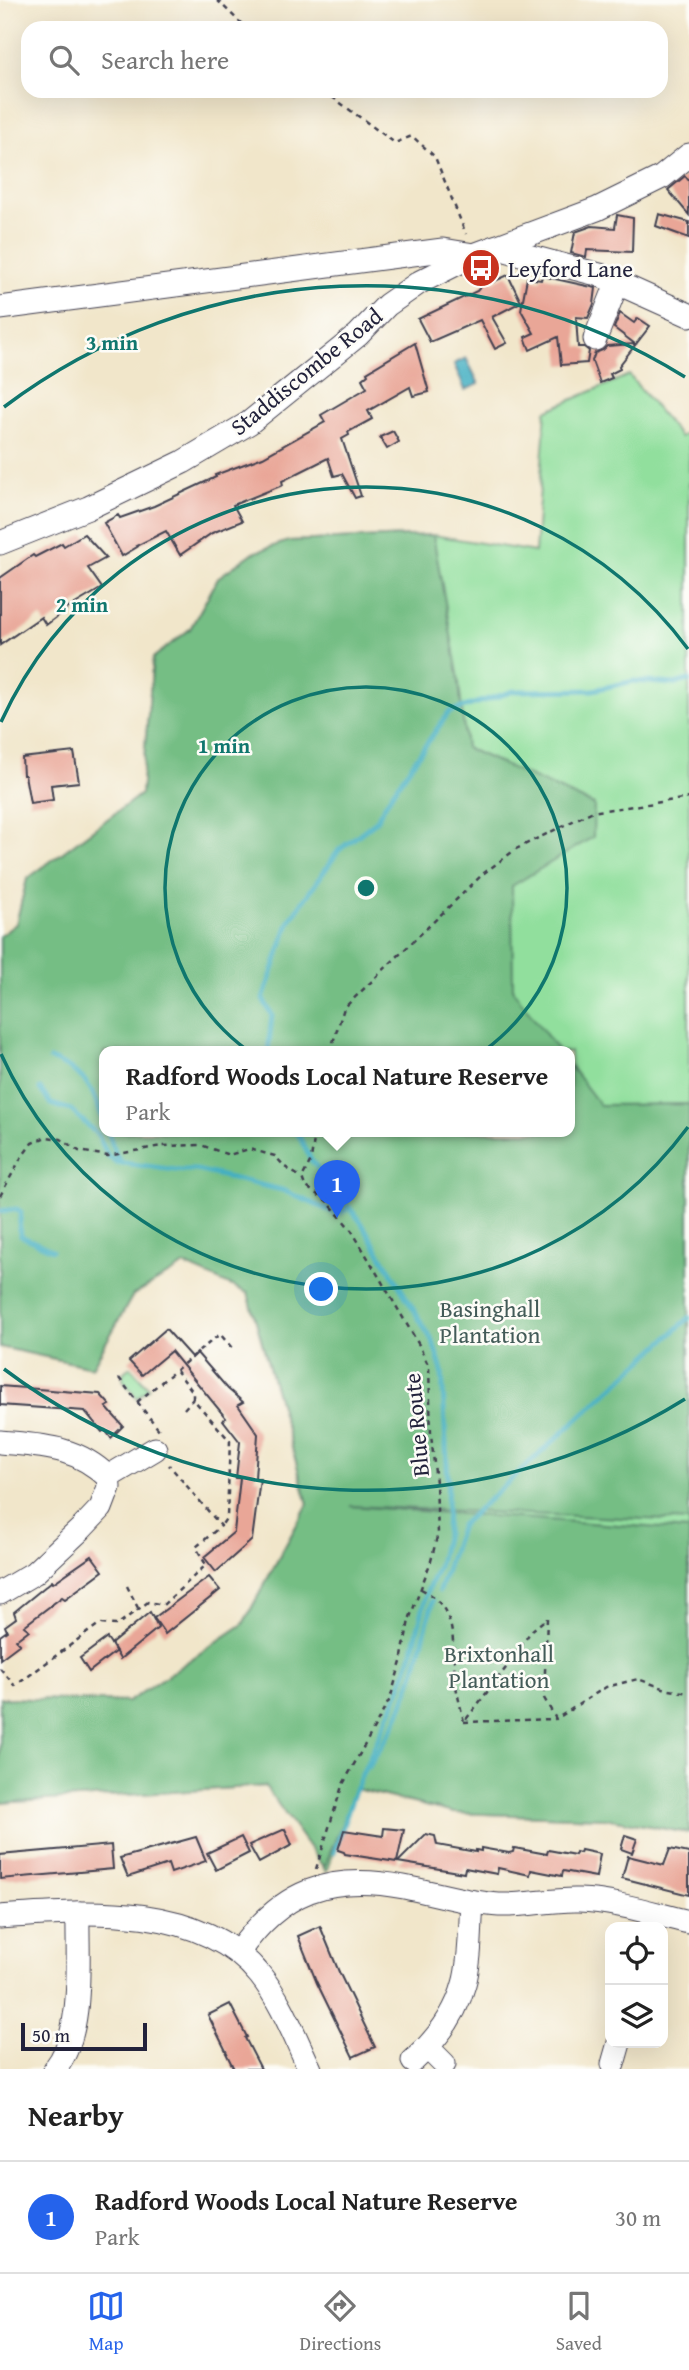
<!DOCTYPE html>
<html lang="en">
<head>
<meta charset="utf-8">
<style>
  :root { --surface:#fff; --page:#f6f6f6; --text:#222; --muted:#767676; --line:#e0e0e0; --accent:#2563eb }
  body { margin:0; font-family:"Gentium Book Plus",serif; background:var(--page); color:var(--text) }
  .controls { position:absolute; right:21px; bottom:21px; display:grid; overflow:hidden; border-radius:14px; box-shadow:0 7px 28px #0002 }
  .controls button { width:63px; height:63px; display:grid; place-items:center; padding:0; border:0; border-bottom:2px solid var(--line); background:var(--surface); color:var(--text); font:35px sans-serif }
  .scale { position:absolute; left:21px; bottom:18px; width:126px; box-sizing:border-box; padding-left:7px; border:4px solid #22223b; border-top:0; font-size:19px; line-height:24px; white-space:nowrap; color:#22223b; -webkit-text-stroke:5px #fdfcf7; paint-order:stroke }
  .you { position:absolute; left:322px; top:1290px; width:24px; height:24px; margin:-18px; border:5px solid #fff; border-radius:50%; background:#1a73e8; box-shadow:0 0 0 10px #1a73e833 }
  .badge { display:grid; place-items:center; width:46px; height:46px; border-radius:50%; background:var(--accent); color:#fff; font-size:23px; font-weight:700 }
  .pin { position:absolute; translate:-50% -58px; filter:drop-shadow(0 2px 4px #0008) }
  .pin::after { content:''; position:absolute; top:37px; width:24px; height:21px; background:inherit; clip-path:polygon(0 0,100% 0,50% 100%) }
  .popup { position:absolute; left:99px; top:1046px; width:476px; height:91px; box-sizing:border-box; display:grid; place-content:center; border-radius:14px; background:var(--surface); filter:drop-shadow(0 2px 5px #0005); font-size:23px; white-space:nowrap; color:var(--muted) }
  .popup b { font-size:26px; color:var(--text) }
  .popup::after { content:''; position:absolute; left:50%; top:100%; margin-left:-14px; border:14px solid transparent; border-top-color:var(--surface) }
  .list { margin:0; padding:0; list-style:none }
  h2 { display:flex; justify-content:space-between; align-items:center; height:91px; margin:0; padding:0 28px; font-size:30px }
  h2 small { font-size:23px; font-weight:400; color:var(--muted) }
  .list li { display:grid; grid-template-columns:46px 1fr auto; gap:21px; align-items:center; box-sizing:border-box; height:112px; padding:0 28px; border-top:2px solid var(--line) }
  .list b { display:block; font-size:26px; white-space:nowrap }
  .list p { margin:0; font-size:23px; white-space:nowrap; color:var(--muted) }
  .list em { font-size:23px; font-style:normal; color:var(--muted) }
  .icon { flex:none; width:38px; height:38px; fill:none; stroke:currentColor; stroke-width:2; stroke-linecap:round; stroke-linejoin:round }
  .map { position:relative; flex:none; width:689px; height:2069px; overflow:hidden }
  .search { position:absolute; background:var(--surface); box-shadow:0 7px 28px #0002; left:21px; right:21px; top:21px; height:77px; display:flex; align-items:center; gap:18px; box-sizing:border-box; padding:0 24px; border-radius:21px; color:var(--muted); font-size:26px }
  .sheet { height:203px; background:var(--surface) }
  nav { display:flex; justify-content:space-around; align-items:center; box-sizing:border-box; height:98px; border-top:2px solid var(--line); background:var(--surface); font-size:19px; color:var(--muted) }
  nav a { display:grid; justify-items:center; gap:4px }
  nav .on { color:var(--accent) }
  .map>svg:first-child { display:block }
  .green { fill:#91df9d; stroke:#5a806c; stroke-width:2; fill-rule:evenodd }
  .forest { fill:#74be84; stroke:#4b7060; stroke-width:2 }
  .water { fill:#43afc2; stroke:#32687e; stroke-width:2 }
  .lines { fill:none; stroke-linecap:round; stroke-linejoin:round }
  .stream { stroke:#43afc2; stroke-width:5 }
  .building { fill:#e9a697 }
  .minor-casing { stroke:#413f50; stroke-width:25 }
  .path { stroke:#413f50; stroke-width:2.5; stroke-dasharray:5 5; stroke-linecap:butt }
  .minor { stroke:#fff; stroke-width:23 }
  .ring { fill:none; stroke:#0f766e; stroke-width:3.5 }
  .labels { text-anchor:middle; dominant-baseline:central; stroke-width:5; stroke-linejoin:round; paint-order:stroke }
  .poi-label { font-size:23px; fill:#22223b; stroke:#fdfcf7; text-anchor:start }
  .street-label { font-size:23px; fill:#22223b; stroke:#fdfcf7 }
  .park-label { font-size:23px; fill:#435b58; stroke:#fdfcf7 }
  .centre { fill:#0f766e; stroke:#fdfcf7; stroke-width:3.5 }
  .ring-label { font-size:21px; text-anchor:middle; font-weight:bold; fill:#0f766e; stroke:#fdfcf7; stroke-width:5; stroke-linejoin:round; paint-order:stroke }
</style>
</head>
<body>
<div class="map">
<svg width="689" height="2069" viewBox="0 0 689 2069">
  <rect width="100%" height="100%" fill="#fdfcf7"/>
  <filter id="ink" filterUnits="userSpaceOnUse"><feTurbulence type="fractalNoise" baseFrequency=".0143" numOctaves="2"/><feDisplacementMap in="SourceGraphic" scale="14" xChannelSelector="R" yChannelSelector="G"/><feConvolveMatrix kernelMatrix="1 2 1 2 8 2 1 2 1" color-interpolation-filters="sRGB"/></filter>
  <filter id="wash" filterUnits="userSpaceOnUse"><feTurbulence type="fractalNoise" baseFrequency=".00686" numOctaves="4" result="noise"/><feDisplacementMap in="SourceGraphic" scale="28" xChannelSelector="R" yChannelSelector="G"/><feGaussianBlur stdDeviation="1.57" result="paint"/><feColorMatrix in="noise" values="0 0 0 0 0 0 0 0 0 0 0 0 0 0 0 0 0 1.4 0 .05"/><feComposite in="paint" operator="in"/></filter>
  <g filter="url(#wash)">
    <rect width="100%" height="100%" fill="#f1e6ca"/>
    <!-- green -->
    <g class="green">
      <path d="M629,375l51,62 9,-5v672l-43,1 -11,25 54,136v567l-84,-15 -151,-5 -98,-24 -30,83 -14,-27 -47,-59 -265,17v-105l128,4 115,-78 65,-120 -60,-211 -63,-28 -52,30 -41,72 -92,-20v-411l16,-12 11,-45 114,-85 12,-136 37,-29 29,-52 34,-24 36,-12 144,-6 102,17 11,-141zM104,1052h466v80h-466z"/>
      <polygon points="130,1367 149,1388 137,1398 123,1380 123,1373"/>
    </g>
    <!-- forest -->
    <polygon class="forest" points="433,535 458,674 466,748 594,805 593,837 512,886 513,990 559,1052 104,1052 104,1132 570,1132 570,1066 600,1105 689,1104 689,1521 350,1506 689,1530 689,1833 605,1818 454,1813 356,1789 324,1868 265,1786 0,1803 0,1698 128,1702 243,1624 308,1504 248,1293 185,1265 133,1295 92,1367 0,1347 0,936 16,924 27,879 141,794 153,658 190,629 219,577 253,553 289,541"/>
    <!-- water -->
    <polygon class="water" points="466,358 479,384 465,390 454,364"/>
    <g class="lines">
      <!-- stream -->
      <g class="stream">
        <polyline points="268,1052 272,1015 263,999 290,920 339,850 375,822 392,793 449,712 514,691 593,690 634,681 675,684 689,680"/>
        <path d="M50,1059c38,16 41,26 54,63"/>
        <polyline points="40,1089 51,1104 71,1110 98,1135 108,1156 116,1162 176,1170 196,1170 282,1190 337,1214 350,1208"/>
        <polyline points="108,1132 116,1155 122,1163"/>
        <polyline points="297,1132 311,1160 361,1222 433,1342 442,1371 448,1481 446,1533 439,1564 427,1592 413,1650 399,1692 356,1788"/>
        <polyline points="0,1211 17,1209 21,1212 19,1229 21,1236 52,1250"/>
        <polyline points="439,1591 461,1525 689,1318"/>
        <path d="M369,1767c8,-14 17,-28 25,-42 19,-39 28,-83 39,-124"/>
        <polyline points="334,1853 356,1787"/>
      </g>
    </g>
    <g id="blocks">
      <!-- building -->
      <g class="building">
        <polygon points="685,176 689,181 689,215 668,190"/>
        <polygon points="659,214 689,222 689,238 656,226"/>
        <polygon points="617,215 633,218 632,252 587,250 586,257 571,253 575,232 592,226 615,228"/>
        <polygon points="508,275 521,302 492,317 507,343 495,349 480,320 430,342 418,319 477,291 490,276 493,282"/>
        <polygon points="542,276 596,288 594,304 588,318 576,317 578,347 584,347 589,351 587,363 561,365 558,337 530,350 525,337 534,333 521,310 527,278 541,280"/>
        <polygon points="620,313 634,323 638,318 650,326 619,366 620,369 610,374 612,378 600,383 592,361 595,353 603,350 607,346 635,344 614,328"/>
        <polygon points="415,343 429,392 413,396 410,387 368,411 372,419 348,432 349,435 342,439 361,496 355,498 342,474 334,476 328,458 282,481 283,485 233,505 242,521 212,533 180,555 166,531 136,546 137,547 122,556 104,523 118,515 120,518 154,506 216,477 215,475 263,457 325,422 321,415 367,388 362,379 368,374 367,372"/>
        <polygon points="393,431 399,442 387,449 380,437"/>
        <polygon points="84,534 106,558 88,568 102,588 70,607 46,625 41,617 0,645 0,578 33,555 35,557 62,543 64,546"/>
        <polygon points="74,752 79,782 51,785 53,800 30,803 25,775 23,775 22,758"/>
        <polygon points="166,1329 192,1358 197,1353 228,1389 243,1402 238,1405 258,1434 255,1478 260,1479 252,1540 216,1572 204,1557 234,1532 240,1478 236,1478 240,1442 223,1420 226,1418 171,1351 142,1375 129,1361"/>
        <polygon points="0,1386 100,1394 110,1405 106,1407 123,1426 111,1438 105,1430 102,1432 85,1411 0,1405"/>
        <polygon points="92,1556 103,1571 65,1599 62,1597 24,1626 29,1630 16,1640 20,1644 0,1659 0,1636 7,1631 5,1626 16,1618 14,1612 52,1581 53,1583"/>
        <polygon points="209,1577 220,1590 165,1634 154,1618"/>
        <polygon points="150,1612 158,1628 120,1659 111,1644"/>
        <polygon points="107,1638 116,1651 89,1672 80,1658"/>
        <polygon points="384,1828 404,1830 397,1862 345,1854 344,1852 338,1850 344,1830 383,1836"/>
        <polygon points="285,1829 292,1845 259,1863 249,1845"/>
        <polygon points="426,1834 435,1836 437,1845 476,1852 476,1850 481,1851 481,1848 509,1853 513,1852 514,1848 547,1854 548,1850 575,1855 576,1852 580,1853 581,1850 600,1854 596,1877 563,1871 562,1876 531,1870 530,1875 498,1868 497,1874 465,1868 464,1873 398,1862"/>
        <polygon points="625,1835 637,1839 632,1853 621,1849"/>
        <polygon points="196,1837 206,1861 171,1873 168,1864 128,1877 120,1858"/>
        <polygon points="241,1837 249,1853 216,1870 207,1853"/>
        <polygon points="111,1845 113,1869 0,1879 0,1855"/>
        <polygon points="670,1849 689,1853 689,1895 622,1878 628,1856 664,1865"/>
        <polygon points="320,1926 339,1972 375,2047 353,2057 317,1983 298,1936"/>
        <polygon points="230,2004 247,2037 245,2038 261,2069 234,2069 226,2053 227,2053 208,2015"/>
      </g>
    </g>
  </g>
  <g filter="url(#ink)">
    <use href="#blocks" fill-opacity="0" stroke="#413f50" stroke-width="2"/>
    <g class="lines">
      <defs>
        <g id="minor">
          <polyline points="494,247 600,275 689,315"/>
          <polyline points="0,308 443,250 474,255"/>
          <polyline points="595,339 618,281"/>
          <polyline points="0,543 88,508 183,462 249,423 358,335 387,305 420,282 474,255 597,209 662,177 689,155"/>
          <path d="M0,1442c42,4 76,4 108,35"/>
          <polyline points="0,1593 34,1573 81,1529 101,1508 109,1487 108,1477 155,1449"/>
          <path d="M0,1917c85,-6 200,-16 260,58 22,27 35,63 50,94"/>
          <path d="M238,1953c43,-63 92,-80 166,-66 32,6 62,16 95,18 26,1 53,-6 80,-5 37,1 75,14 110,22"/>
          <polyline points="428,2048 444,2064"/>
          <path d="M413,2061c22,-20 43,-47 51,-77 7,-24 6,-57 8,-82"/>
          <polyline points="613,2064 619,2043"/>
          <path d="M55,2069c30,-37 22,-111 23,-156"/>
        </g>
      </defs>
      <!-- minor casing -->
      <use href="#minor" class="minor-casing"/>
      <!-- path -->
      <g class="path">
        <polyline points="217,0 246,28"/>
        <polyline points="324,91 395,143 412,136 435,157 466,234"/>
        <polyline points="330,1052 344,1008 484,873 516,849 591,812 689,798"/>
        <polyline points="315,1132 311,1160 302,1178 305,1186 327,1201 352,1231 419,1345 429,1367 431,1434 436,1483 438,1533 431,1561 409,1620 401,1662 390,1699 342,1786 316,1869"/>
        <polyline points="0,1196 21,1158 32,1143 46,1137 61,1139 79,1151 108,1156 161,1146 201,1145 229,1155 249,1149 275,1156 285,1167 302,1178"/>
        <polyline points="176,1370 193,1392 193,1399 230,1441 227,1517 221,1526"/>
        <polyline points="119,1378 159,1430"/>
        <polyline points="137,1402 220,1334 232,1348"/>
        <polyline points="184,1409 193,1399"/>
        <polyline points="127,1586 138,1608"/>
        <path d="M421,1589c38,19 31,55 34,91 2,14 6,28 9,42l48,-62 19,-29 16,-13 -3,80 12,21 50,-32 32,-8 31,11 20,3"/>
        <polyline points="0,1668 15,1686 99,1624 117,1625 148,1602 163,1605 206,1565 196,1547 221,1526 169,1465"/>
        <polyline points="464,1722 555,1719"/>
      </g>
      <!-- minor -->
      <use href="#minor" class="minor"/>
    </g>
  </g>
  <!-- distance rings -->
  <g class="ring">
    <circle cx="366" cy="888" r="201"/>
    <path d="M688 1127A401 401 0 0 1 1 1054M1 722A401 401 0 0 1 688 649"/>
    <path d="M685 1399A602 602 0 0 1 4 1369M4 407A602 602 0 0 1 685 377"/>
  </g>
  <!-- icons -->
  <defs>
    <symbol id="bus-disc" viewBox="-11 -11 22 22"><circle r="9.5" fill="#c8321e" stroke="#fdfcf7"/><path d="M-5-6H5V4H4V6H2V4H-2V6H-4V4H-5ZM-3.5-4V0h7V-4ZM-3.5 1.2v1.5H-2V1.2ZM2 1.2v1.5H3.5V1.2Z" fill="#fff"/></symbol>
  </defs>
  <g fill-rule="evenodd">
    <use href="#bus-disc" x="459" y="246" width="44" height="44"/>
  </g>
  <g class="labels">
    <!-- poi labels -->
    <g class="poi-label">
      <text x="508" y="268">Leyford Lane</text>
    </g>
    <!-- street labels -->
    <g class="street-label">
      <text transform="translate(306 371) rotate(-39)">Staddiscombe Road</text>
      <text transform="translate(416 1425) rotate(-95)">Blue Route</text>
    </g>
    <!-- park labels -->
    <g class="park-label">
      <text x="490" y="1308">Basinghall<tspan x="490" dy="26">Plantation</tspan></text>
      <text x="499" y="1653">Brixtonhall<tspan x="499" dy="26">Plantation</tspan></text>
    </g>
  </g>
  <circle cx="366" cy="888" r="10" class="centre"/>
  <g class="ring-label">
    <text x="112" y="350">3 min</text>
    <text x="82" y="612">2 min</text>
    <text x="224" y="753">1 min</text>
  </g>
</svg>
<div class="controls">
<button><svg class="icon" aria-label="locate" viewBox="0 0 24 24"><circle cx="12" cy="12" r="6"/><path d="M12 2v4M12 18v4M2 12h4M18 12h4"/></svg></button>
<button><svg class="icon" aria-label="layers" viewBox="0 0 24 24"><path d="M12 4l9 5-9 5-9-5zM3 14l9 5 9-5"/></svg></button>
</div>
<div class="scale">50 m</div>
<div class="you"></div>
<div class="pin badge" style="left:337px;top:1218px">1</div>
<div class="popup"><b>Radford Woods Local Nature Reserve</b>Park</div>
<div class="search"><svg class="icon" aria-label="search" viewBox="0 0 24 24"><circle cx="10" cy="10" r="6"/><path d="M15 15l6 6"/></svg>Search here</div>
</div>
<section class="sheet">
<h2>Nearby<small></small></h2>
<ul class="list">
<li><span class="badge">1</span><div><b>Radford Woods Local Nature Reserve</b><p>Park</p></div><em>30 m</em></li>
</ul>
</section>
<nav>
<a class="on"><svg class="icon" aria-label="map" viewBox="0 0 24 24"><path d="M3 6l6-2 6 2 6-2v14l-6 2-6-2-6 2zM9 4v14M15 6v14"/></svg>Map</a>
<a><svg class="icon" aria-label="directions" viewBox="0 0 24 24"><path d="M12 3l9 9-9 9-9-9zM9 14v-3h6M13 9l2 2-2 2"/></svg>Directions</a>
<a><svg class="icon" aria-label="saved" viewBox="0 0 24 24"><path d="M7 4h10v16l-5-4-5 4z"/></svg>Saved</a>
</nav>
</body>
</html>
